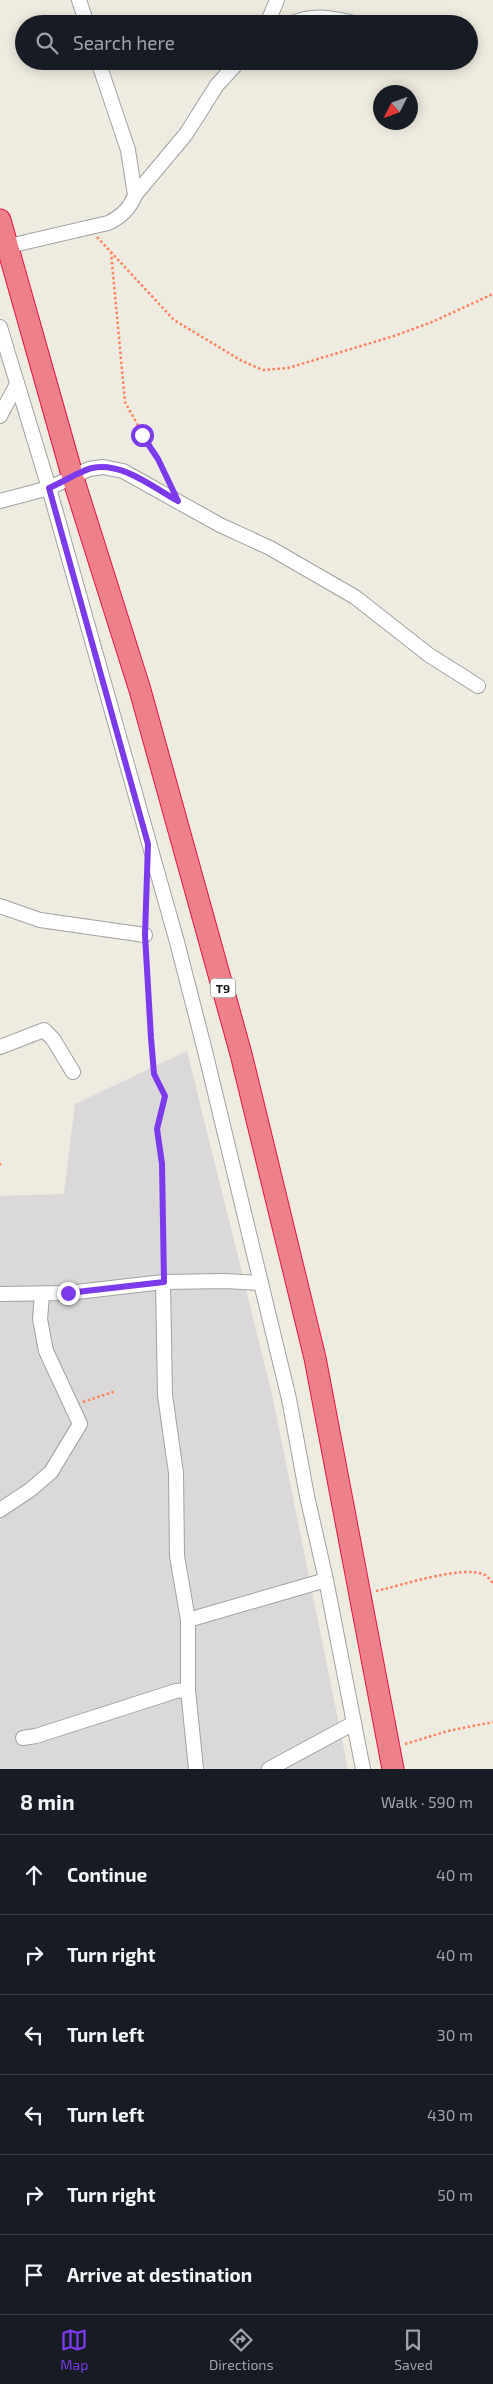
<!DOCTYPE html>
<html lang="en">
<head>
<meta charset="utf-8">
<style>
  :root { --surface:#171b24; --page:#20242c; --text:#f1f3f6; --muted:#9ea1a6; --line:#363941; --accent:#7c3aed }
  body { margin:0; font-family:"Exo 2",sans-serif; background:var(--page); color:var(--text) }
  .compass { position:absolute; left:373px; top:85px; width:45px; height:45px; border-radius:50%; background:var(--surface); box-shadow:0 2px 12px #0003; rotate:228deg }
  .stop { position:absolute; width:15px; height:15px; margin:-11px; border:4px solid #7c3aed; border-radius:50%; background:#fff }
  .stop.end { background:#7c3aed; border-color:#fff; box-shadow:0 1px 5px #0008 }
  .list { margin:0; padding:0; list-style:none }
  h2 { display:flex; justify-content:space-between; align-items:center; height:65px; margin:0; padding:0 20px; font-size:21px }
  h2 small { font-size:16px; font-weight:400; color:var(--muted) }
  .list li { display:grid; grid-template-columns:32px 1fr auto; gap:15px; align-items:center; box-sizing:border-box; height:80px; padding:0 20px; border-top:1px solid var(--line) }
  .list b { display:block; font-size:19px; white-space:nowrap }
  .list em { font-size:16px; font-style:normal; color:var(--muted) }
  .icon { flex:none; width:28px; height:28px; fill:none; stroke:currentColor; stroke-width:2; stroke-linecap:round; stroke-linejoin:round }
  .map { position:relative; flex:none; width:493px; height:1769px; overflow:hidden }
  .search { position:absolute; background:var(--surface); box-shadow:0 2px 12px #0003; left:15px; right:15px; top:15px; height:55px; display:flex; align-items:center; gap:12px; box-sizing:border-box; padding:0 18px; border-radius:28px; color:var(--muted); font-size:19px }
  .sheet { height:545px; background:var(--surface) }
  nav { display:flex; justify-content:space-around; align-items:center; box-sizing:border-box; height:70px; border-top:1px solid var(--line); background:var(--surface); font-size:14px; color:var(--muted) }
  nav a { display:grid; justify-items:center; gap:2px }
  nav .on { color:var(--accent) }
  .map>svg:first-child { display:block }
  .residential { fill:#dad8d8 }
  .lines { fill:none; stroke-linecap:round; stroke-linejoin:round }
  .minor-casing { stroke:#a2a2a2; stroke-width:16 }
  .highway-casing { stroke:#e41545; stroke-width:23 }
  .path { stroke:#ff8260; stroke-width:2.5; stroke-dasharray:2.5 2.5; stroke-linecap:butt }
  .minor { stroke:#fff; stroke-width:14 }
  .highway { stroke:#ed8088; stroke-width:21 }
  .route { stroke:#7c3aed; stroke-width:6 }
  .labels { text-anchor:middle; dominant-baseline:central; stroke-width:4; stroke-linejoin:round; paint-order:stroke }
  .shield { fill:#fff; stroke:#5f5f5f; stroke-width:1 }
  .shield-label { font-size:12px; font-weight:bold; fill:#1b1b1b }
</style>
</head>
<body>
<div class="map">
<svg width="493" height="1769" viewBox="0 0 493 1769">
  <rect width="100%" height="100%" fill="#eeebe0"/>
  <!-- residential -->
  <polygon class="residential" points="187,1051 272,1394 348,1769 0,1769 0,1196 64,1194 75,1104"/>
  <g class="lines">
    <defs>
      <g id="minor">
        <polyline points="79,0 87,24"/>
        <polyline points="267,24 277,0"/>
        <path d="M291,24c22,-11 44,-6 67,0"/>
        <polyline points="135,195 186,134 217,85 239,61"/>
        <path d="M9,246l99,-23c13,-6 22,-14 27,-28l-7,-45 -30,-89"/>
        <polyline points="0,327 49,488 177,942 204,1047 289,1399 307,1496 326,1580 363,1769"/>
        <polyline points="0,416 17,384"/>
        <polyline points="0,501 49,488 89,469 103,467 123,471 220,525 270,548 355,597 429,655 478,686"/>
        <polyline points="0,906 40,920 145,935"/>
        <polyline points="0,1047 44,1030 53,1039 73,1072"/>
        <polyline points="163,1282 165,1395 176,1473 177,1556 188,1620 188,1690 196,1769"/>
        <polyline points="0,1294 68,1293 163,1282 224,1281 261,1283"/>
        <polyline points="0,1510 30,1490 51,1472 80,1424 46,1351 40,1319 42,1295"/>
        <polyline points="188,1620 326,1580"/>
        <polyline points="23,1738 36,1736 176,1691 188,1690"/>
        <polyline points="269,1769 354,1723"/>
      </g>
      <polyline id="highway" points="0,220 73,478 140,690 241,1054 315,1358 393,1769"/>
    </defs>
    <!-- minor casing -->
    <use href="#minor" class="minor-casing"/>
    <!-- highway casing -->
    <use href="#highway" class="highway-casing"/>
    <!-- path -->
    <g class="path">
      <polyline points="97,237 174,320 242,361 263,370 288,368 394,336 432,322 493,294"/>
      <polyline points="111,252 125,402 169,482"/>
      <polyline points="145,923 146,881"/>
      <polyline points="146,946 154,1074 165,1096 157,1129 162,1165 164,1270"/>
      <polyline points="0,1163 0,1168"/>
      <polyline points="83,1402 116,1391"/>
      <path d="M376,1591c24,-5 88,-27 109,-16 3,2 5,5 8,8"/>
      <polyline points="405,1744 448,1731 493,1722"/>
    </g>
    <!-- minor -->
    <use href="#minor" class="minor"/>
    <!-- highway -->
    <use href="#highway" class="highway"/>
  </g>
  <g class="lines">
    <!-- route -->
    <path class="route" d="M68,1293l96,-11 -2,-118 -5,-35 8,-33 -11,-22 -3,-36 -6,-103 3,-91 -99,-356c12,-5 33,-18 43,-20 29,-7 62,20 86,33l-20,-42 -16,-24"/>
  </g>
  <g class="labels">
    <!-- shield labels -->
    <rect class="shield" x="210.5" y="978.5" width="25" height="19" rx="4"/>
    <g class="shield-label">
      <text x="223" y="988">T9</text>
    </g>
  </g>
</svg>
<svg class="compass" viewBox="-18 -18 36 36"><path d="M0-13l5 13h-10z" fill="#e53935"/><path d="M0 13l5-13h-10z" fill="#9ea1a6"/></svg>
<div class="stop" style="left:142px;top:435px"></div>
<div class="stop end" style="left:68px;top:1293px"></div>
<div class="search"><svg class="icon" aria-label="search" viewBox="0 0 24 24"><circle cx="10" cy="10" r="6"/><path d="M15 15l6 6"/></svg>Search here</div>
</div>
<section class="sheet">
<h2>8 min<small>Walk · 590 m</small></h2>
<ul class="list">
<li><svg class="icon" aria-label="ahead" viewBox="0 0 24 24"><path d="M12 20V5M6 11l6-6 6 6"/></svg><div><b>Continue</b></div><em>40 m</em></li>
<li><svg class="icon" aria-label="right" viewBox="0 0 24 24"><path d="M7 20v-9h11M14 6l5 5-5 5"/></svg><div><b>Turn right</b></div><em>40 m</em></li>
<li><svg class="icon" aria-label="left" viewBox="0 0 24 24"><path d="M17 20v-9H6M10 6l-5 5 5 5"/></svg><div><b>Turn left</b></div><em>30 m</em></li>
<li><svg class="icon" aria-label="left" viewBox="0 0 24 24"><path d="M17 20v-9H6M10 6l-5 5 5 5"/></svg><div><b>Turn left</b></div><em>430 m</em></li>
<li><svg class="icon" aria-label="right" viewBox="0 0 24 24"><path d="M7 20v-9h11M14 6l5 5-5 5"/></svg><div><b>Turn right</b></div><em>50 m</em></li>
<li><svg class="icon" aria-label="arrive" viewBox="0 0 24 24"><path d="M6 21V4h12l-3 4 3 4H6"/></svg><div><b>Arrive at destination</b></div></li>
</ul>
</section>
<nav>
<a class="on"><svg class="icon" aria-label="map" viewBox="0 0 24 24"><path d="M3 6l6-2 6 2 6-2v14l-6 2-6-2-6 2zM9 4v14M15 6v14"/></svg>Map</a>
<a><svg class="icon" aria-label="directions" viewBox="0 0 24 24"><path d="M12 3l9 9-9 9-9-9zM9 14v-3h6M13 9l2 2-2 2"/></svg>Directions</a>
<a><svg class="icon" aria-label="saved" viewBox="0 0 24 24"><path d="M7 4h10v16l-5-4-5 4z"/></svg>Saved</a>
</nav>
</body>
</html>
